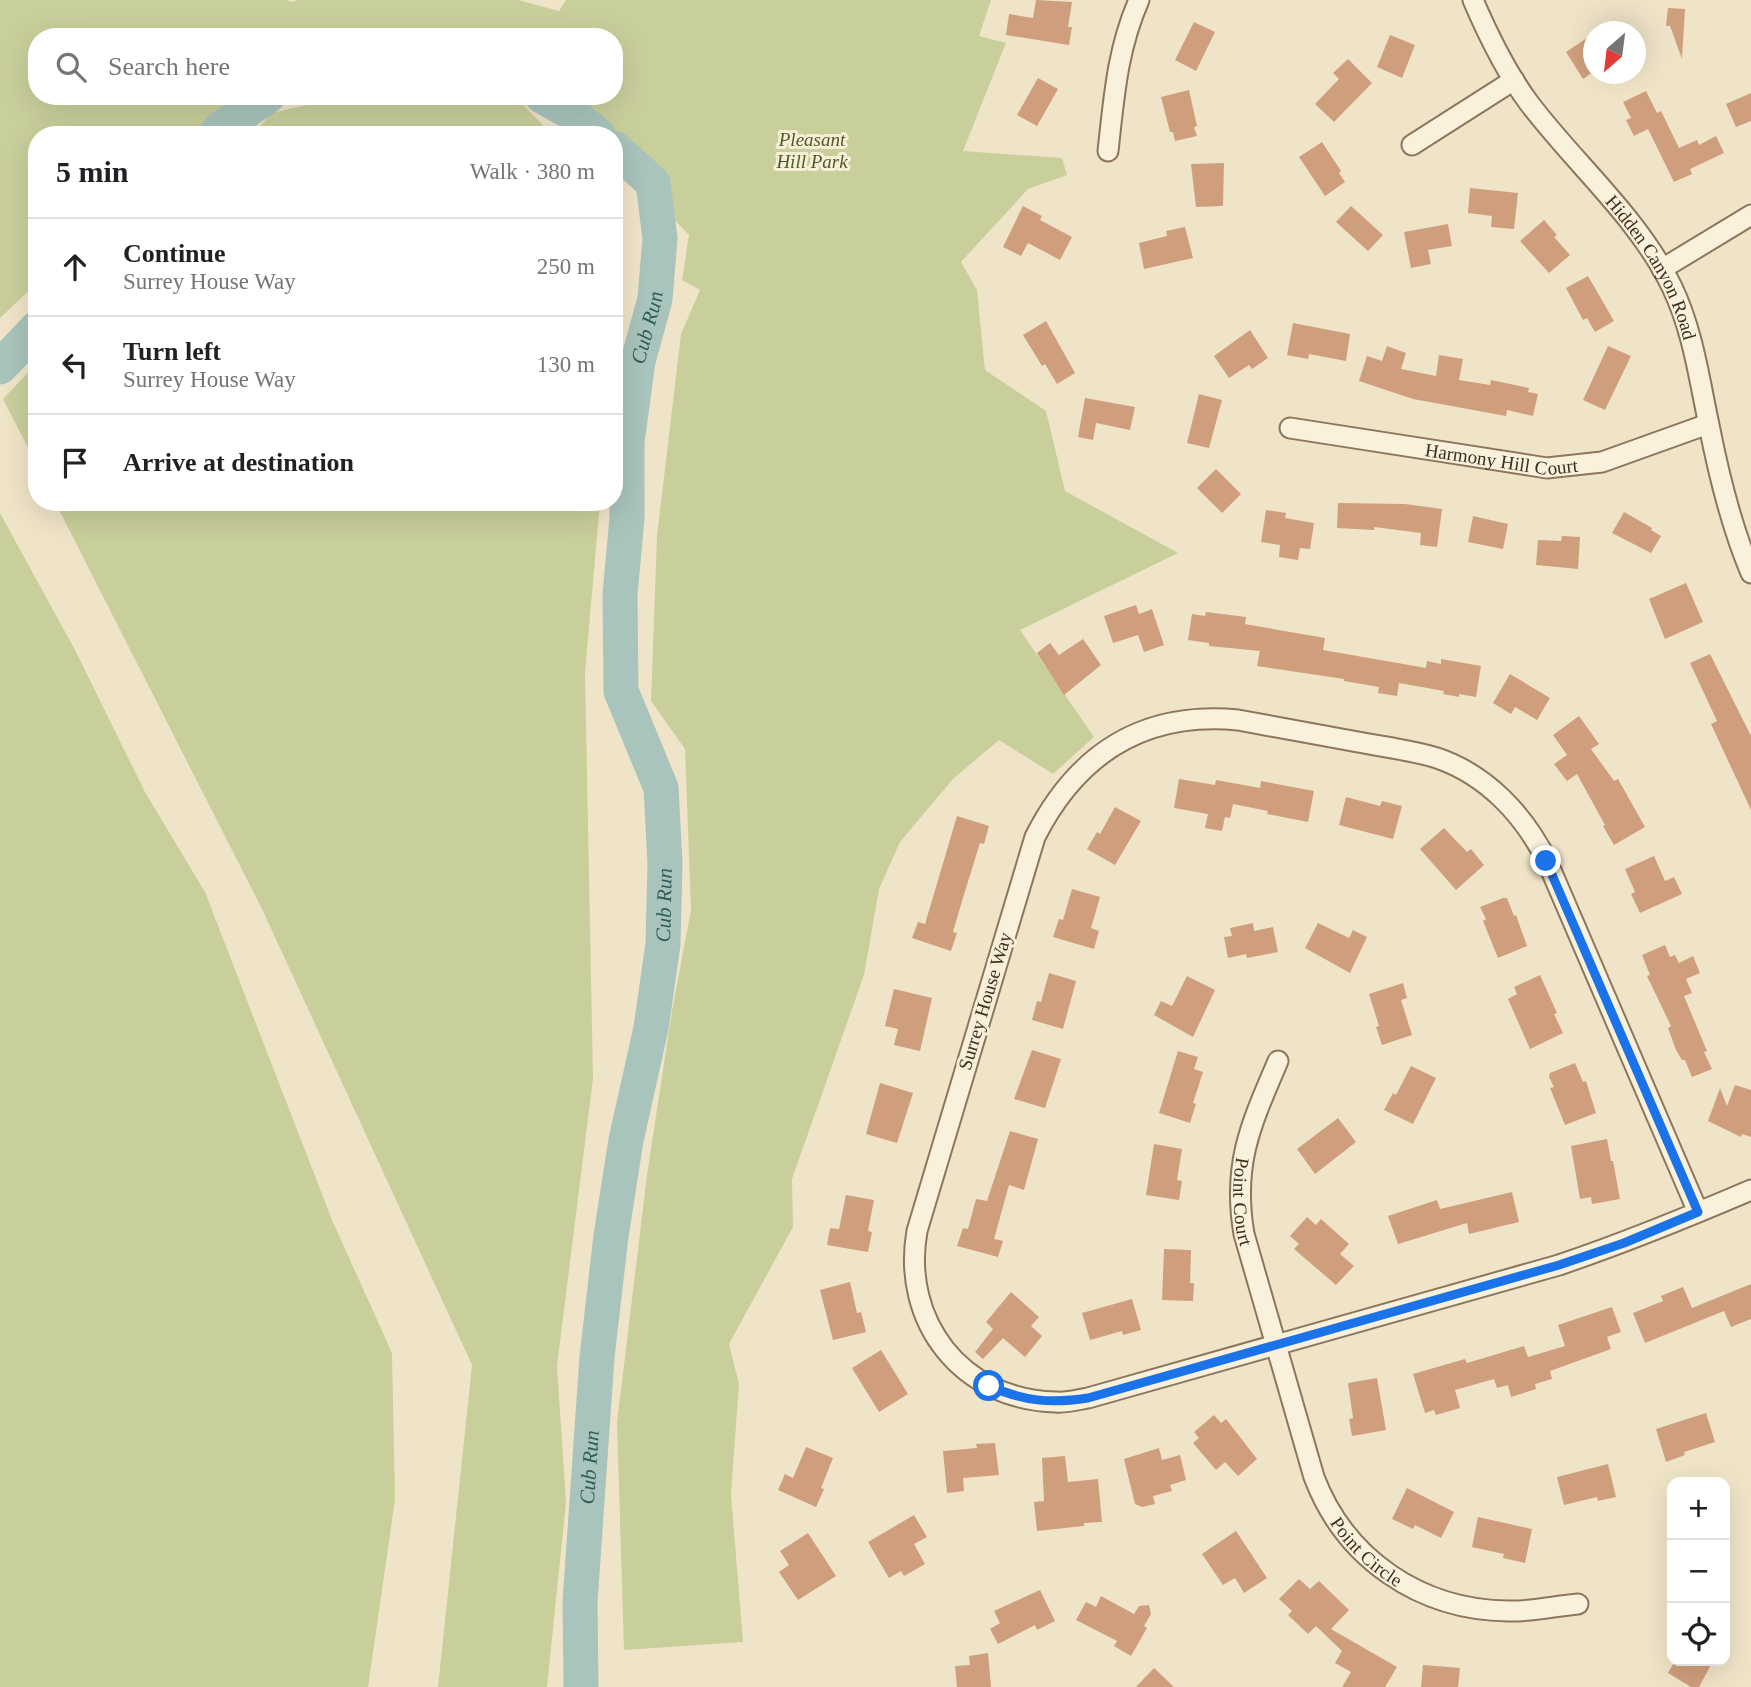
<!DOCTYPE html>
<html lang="en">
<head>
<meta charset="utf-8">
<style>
  :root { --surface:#fff; --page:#f2f2f2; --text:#202124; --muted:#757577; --line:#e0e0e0 }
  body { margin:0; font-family:"Times New Roman",serif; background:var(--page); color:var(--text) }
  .controls { position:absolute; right:21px; bottom:21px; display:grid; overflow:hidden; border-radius:14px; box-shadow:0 7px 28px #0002 }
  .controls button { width:63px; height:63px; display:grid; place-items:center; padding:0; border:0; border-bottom:2px solid var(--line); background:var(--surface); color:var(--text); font:35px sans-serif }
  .compass { position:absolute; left:1583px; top:21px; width:63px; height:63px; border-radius:50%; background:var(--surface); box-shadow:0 7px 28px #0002; rotate:208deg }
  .stop { position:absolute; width:21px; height:21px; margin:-16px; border:5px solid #1a73e8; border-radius:50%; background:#fff }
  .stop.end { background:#1a73e8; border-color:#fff; box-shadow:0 2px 7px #0008 }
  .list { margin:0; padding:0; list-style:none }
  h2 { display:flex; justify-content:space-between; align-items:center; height:91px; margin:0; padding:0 28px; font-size:30px }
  h2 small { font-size:23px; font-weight:400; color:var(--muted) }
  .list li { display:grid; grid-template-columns:46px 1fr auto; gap:21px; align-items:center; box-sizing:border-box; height:98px; padding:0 28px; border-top:2px solid var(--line) }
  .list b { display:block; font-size:26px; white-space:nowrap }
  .list p { margin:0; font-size:23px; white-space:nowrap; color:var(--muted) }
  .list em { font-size:23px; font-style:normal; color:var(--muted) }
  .icon { flex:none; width:38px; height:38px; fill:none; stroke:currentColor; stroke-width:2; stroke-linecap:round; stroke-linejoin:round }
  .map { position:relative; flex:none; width:1751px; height:1687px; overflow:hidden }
  .search { position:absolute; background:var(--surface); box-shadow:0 7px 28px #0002; left:28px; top:28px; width:595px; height:77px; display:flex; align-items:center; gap:18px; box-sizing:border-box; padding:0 24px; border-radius:28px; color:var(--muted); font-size:26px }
  .panel { position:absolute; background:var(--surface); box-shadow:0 7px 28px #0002; left:28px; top:126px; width:595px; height:385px; border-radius:28px }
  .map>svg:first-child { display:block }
  .green { fill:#c9cf9b }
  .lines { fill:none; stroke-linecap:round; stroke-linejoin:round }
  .river { stroke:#a9c4bc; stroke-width:35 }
  .building { fill:#cf9f7d }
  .street-casing { stroke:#8d765c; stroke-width:23 }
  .street { stroke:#faf1dc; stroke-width:19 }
  .route { stroke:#1a73e8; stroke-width:9 }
  .labels { text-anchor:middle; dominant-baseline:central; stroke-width:6; stroke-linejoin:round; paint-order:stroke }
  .park-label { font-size:19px; font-style:italic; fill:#4d5a26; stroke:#f7eed8 }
  .street-label { font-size:19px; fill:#3d2e20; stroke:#f7eed8 }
  .water-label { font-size:21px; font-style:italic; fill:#2f5d5a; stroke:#f7eed8 }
</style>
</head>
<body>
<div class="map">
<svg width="1751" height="1687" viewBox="0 0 1751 1687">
  <rect width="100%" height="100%" fill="#f0e4c8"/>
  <!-- green -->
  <g class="green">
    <polygon points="0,0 287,0 291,2 298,0 518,0 559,11 566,0 991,0 979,36 1006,43 963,151 1062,158 1067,175 1028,189 961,262 977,290 985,370 1046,411 1065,491 1178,553 1020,630 1094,737 1053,774 999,740 953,779 900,842 879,889 864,975 792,1179 793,1227 729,1344 739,1384 731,1494 743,1642 624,1650 617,1423 647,1175 672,1011 691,910 685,749 651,701 657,536 681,334 700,290 682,280 689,235 614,157 614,135 593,135 557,96 614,96 614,37 37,37 37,96 235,96 194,135 37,135 37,283 0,318"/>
    <polygon points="346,96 514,96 553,135 252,135 272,113"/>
    <polygon points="37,363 37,465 3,399"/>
    <polygon points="55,502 600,502 585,673 593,1079 557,1366 566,1503 547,1687 438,1687 472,1365 262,909"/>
    <polygon points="0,513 75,650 145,792 205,892 332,1220 392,1353 395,1500 368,1687 0,1687"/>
  </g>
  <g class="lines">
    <!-- river -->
    <g class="river">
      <polyline points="542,96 570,112 598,135"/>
      <polyline points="215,135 220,129 268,96"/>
      <polyline points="0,367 37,328"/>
      <path id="s1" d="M581,1687l-1,-85 17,-245 14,-121 15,-96 25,-112 12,-84 2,-81 -4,-75 -40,-97 -1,-97 7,-76v-76l11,-81 17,-62 5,-61 -7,-55 -39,-35"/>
    </g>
  </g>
  <!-- building -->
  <g class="building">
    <polygon points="1036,0 1072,2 1068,27 1072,27 1069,45 1006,35 1009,14 1033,18"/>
    <polygon points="1668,8 1685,9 1682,59 1670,26 1666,26"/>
    <polygon points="1194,22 1215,32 1196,71 1175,60"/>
    <polygon points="1593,34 1593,72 1583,79 1566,52"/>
    <polygon points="1390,35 1415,45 1402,78 1377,67"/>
    <polygon points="1348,59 1372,83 1334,122 1315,104 1339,79 1333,73"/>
    <polygon points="1038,78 1058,89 1037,126 1017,115"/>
    <polygon points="1189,90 1197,126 1194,127 1197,136 1175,141 1173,132 1170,132 1161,97"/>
    <polygon points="1646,91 1657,113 1661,111 1679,148 1697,140 1699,145 1716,136 1724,153 1690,169 1692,174 1674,182 1648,129 1634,136 1626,120 1631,118 1623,102"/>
    <polygon points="1751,93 1751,121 1736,127 1726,104"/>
    <polygon points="1322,142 1341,171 1339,173 1345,182 1325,196 1299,157"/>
    <polygon points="1224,163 1223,206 1196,207 1191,164"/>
    <polygon points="1470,188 1518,193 1514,229 1491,227 1492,216 1468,213"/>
    <polygon points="1023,206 1042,216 1040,220 1072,237 1060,260 1028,243 1021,256 1003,247"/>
    <polygon points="1351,206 1383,235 1368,251 1336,222"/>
    <polygon points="1544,220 1557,235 1554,237 1570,255 1549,273 1520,241"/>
    <polygon points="1448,224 1452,246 1428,250 1431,264 1411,268 1404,232"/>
    <polygon points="1185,227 1193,258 1144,269 1139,243 1167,236 1166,231"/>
    <polygon points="1588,276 1614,321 1595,332 1587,318 1583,320 1566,288"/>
    <polygon points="1046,321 1075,373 1057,384 1045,364 1042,366 1023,335"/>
    <polygon points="1293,323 1350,334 1346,361 1309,354 1308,359 1287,355"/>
    <polygon points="1250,330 1268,358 1252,369 1249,365 1229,378 1214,356"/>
    <polygon points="1387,346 1406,353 1401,369 1436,376 1439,355 1463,359 1459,380 1490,385 1491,380 1529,388 1528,392 1538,394 1533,416 1507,410 1506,416 1413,399 1359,381 1367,356 1382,361"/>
    <polygon points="1608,346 1631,356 1605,410 1583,400"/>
    <polygon points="1199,394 1222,400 1209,448 1187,443"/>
    <polygon points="1085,398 1135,407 1130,430 1096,423 1093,440 1078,437"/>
    <polygon points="1216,469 1241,494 1222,513 1197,488"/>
    <polygon points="1338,503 1405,504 1442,509 1437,547 1420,545 1421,533 1374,527 1374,530 1337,528"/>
    <polygon points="1266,510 1286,513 1285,518 1314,523 1310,549 1300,548 1298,560 1279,557 1280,545 1261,542"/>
    <polygon points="1624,512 1652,528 1651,530 1661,536 1651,553 1612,533"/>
    <polygon points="1473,516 1508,524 1503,549 1468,542"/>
    <polygon points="1562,536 1580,537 1578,569 1536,565 1538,540 1561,541"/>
    <polygon points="1686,583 1703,622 1665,639 1649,599"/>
    <polygon points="1136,605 1139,614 1152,609 1164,645 1144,652 1138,635 1113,643 1104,616"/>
    <polygon points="1206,612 1246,617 1245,624 1325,638 1323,650 1426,668 1427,661 1441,664 1441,659 1481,666 1476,697 1459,694 1459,697 1443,694 1444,691 1399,683 1397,696 1378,693 1379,687 1344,681 1344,679 1257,666 1260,651 1209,646 1209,643 1188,640 1192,614 1205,616"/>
    <polygon points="1083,639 1101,665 1064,695 1037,653 1050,643 1059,655"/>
    <polygon points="1710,654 1751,736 1751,810 1711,724 1717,721 1690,663"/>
    <polygon points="1510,674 1550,698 1537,720 1515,707 1511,714 1493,703"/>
    <polygon points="1579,716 1599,744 1591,749 1614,781 1618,779 1645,827 1614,845 1603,826 1605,825 1577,774 1567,781 1554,764 1567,755 1553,735"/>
    <polygon points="1179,779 1215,785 1216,780 1260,788 1261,781 1314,791 1308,822 1267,814 1268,811 1233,804 1230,818 1225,817 1222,831 1205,828 1208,814 1174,808"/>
    <polygon points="1346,797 1380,806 1382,801 1402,806 1393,839 1339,825"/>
    <polygon points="1115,807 1141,821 1115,865 1087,849 1097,832 1100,834"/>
    <polygon points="957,816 989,826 984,844 980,843 962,901 953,932 957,933 951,951 912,938 918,922 925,924"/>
    <polygon points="1444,828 1467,852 1471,849 1484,865 1456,890 1420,849"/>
    <polygon points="1654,856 1665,881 1674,877 1682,894 1640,913 1631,894 1635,892 1625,869"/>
    <polygon points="1072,889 1100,897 1091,928 1099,931 1094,949 1053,937 1059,919 1063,920"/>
    <polygon points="1503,898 1507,898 1514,916 1516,915 1527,946 1498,958 1483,921 1486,919 1480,907"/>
    <polygon points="1253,923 1254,931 1273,927 1278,952 1247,958 1246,954 1228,958 1224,937 1232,936 1230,928"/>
    <polygon points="1318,923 1349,938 1353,930 1367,937 1350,973 1305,948"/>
    <polygon points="1665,945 1670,957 1675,955 1679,963 1693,956 1700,973 1686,979 1692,993 1684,996 1707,1051 1704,1052 1712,1069 1692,1077 1685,1060 1682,1060 1676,1050 1668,1028 1671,1026 1647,976 1650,975 1642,955"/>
    <polygon points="1049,973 1076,981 1063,1029 1032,1020 1037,1001 1041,1002"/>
    <polygon points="1540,975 1557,1013 1554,1014 1563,1033 1530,1049 1508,999 1517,994 1514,987"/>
    <polygon points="1187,976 1215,990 1193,1037 1154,1015 1161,1001 1172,1006"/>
    <polygon points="1403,983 1407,998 1401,1000 1412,1035 1382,1045 1376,1027 1379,1026 1369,994"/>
    <polygon points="894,989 932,998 920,1051 894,1045 898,1029 885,1026"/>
    <polygon points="1032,1050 1061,1059 1045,1108 1014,1099"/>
    <polygon points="1178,1051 1198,1057 1194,1069 1203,1072 1193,1103 1196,1104 1190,1123 1159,1113"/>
    <polygon points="1575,1063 1583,1082 1586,1081 1596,1113 1565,1125 1550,1088 1554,1087 1549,1077 1550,1073"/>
    <polygon points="1411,1066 1436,1078 1413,1124 1384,1110 1393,1093 1396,1095"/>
    <polygon points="880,1083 913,1093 897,1143 866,1134"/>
    <polygon points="1735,1085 1751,1090 1751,1137 1742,1134 1741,1137 1708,1121 1720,1088 1727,1106"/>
    <polygon points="1338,1118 1356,1142 1315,1174 1297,1149"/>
    <polygon points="1010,1131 1038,1139 1024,1190 1009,1185 994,1239 1003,1241 998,1257 957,1246 963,1228 968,1229 976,1199 987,1201"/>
    <polygon points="1607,1139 1611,1161 1613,1161 1620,1199 1592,1204 1591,1197 1580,1199 1571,1146"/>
    <polygon points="1154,1144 1182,1149 1177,1180 1182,1181 1179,1200 1146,1195"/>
    <polygon points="1512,1192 1519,1222 1469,1234 1467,1223 1398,1244 1388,1216 1437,1200 1440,1209"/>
    <polygon points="846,1195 874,1200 868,1231 872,1232 868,1252 827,1245 830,1228 839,1229"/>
    <polygon points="1307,1217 1316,1225 1321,1219 1349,1244 1340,1254 1354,1266 1336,1285 1294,1249 1299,1244 1290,1236"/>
    <polygon points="1164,1249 1191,1250 1190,1283 1194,1283 1193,1301 1162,1300"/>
    <polygon points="850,1282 857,1313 861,1312 866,1332 833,1340 820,1290"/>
    <polygon points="1751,1284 1751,1319 1731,1327 1724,1311 1645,1343 1633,1313 1663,1301 1661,1296 1683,1287 1692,1308"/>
    <polygon points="1011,1292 1039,1317 1031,1326 1042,1336 1025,1357 1003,1338 983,1359 975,1352 993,1329 986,1322"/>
    <polygon points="1132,1299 1141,1330 1123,1335 1122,1331 1090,1340 1082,1313"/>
    <polygon points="1612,1307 1621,1332 1607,1337 1611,1349 1550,1371 1552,1379 1535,1384 1536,1389 1511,1397 1508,1385 1497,1388 1494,1379 1455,1390 1460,1408 1436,1415 1434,1410 1425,1413 1413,1374 1465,1359 1467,1363 1524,1346 1528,1357 1565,1346 1558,1325"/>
    <polygon points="881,1350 908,1394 879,1412 852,1368"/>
    <polygon points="1377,1378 1386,1430 1352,1436 1349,1419 1353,1418 1348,1383"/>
    <polygon points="1706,1413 1715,1442 1684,1452 1685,1455 1666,1462 1656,1429"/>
    <polygon points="1214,1415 1221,1423 1226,1419 1257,1459 1238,1476 1225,1462 1216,1470 1193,1443 1199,1438 1194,1432"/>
    <polygon points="995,1443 999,1475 963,1478 964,1491 947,1493 943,1451 977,1448 976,1444"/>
    <polygon points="806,1447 833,1458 821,1488 824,1489 816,1507 778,1490 785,1474 793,1478"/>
    <polygon points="1159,1448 1162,1460 1180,1455 1186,1480 1170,1485 1172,1491 1153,1496 1155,1504 1142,1507 1135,1504 1124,1459"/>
    <polygon points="1065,1456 1068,1482 1098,1479 1102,1522 1084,1523 1084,1526 1037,1531 1034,1502 1044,1501 1042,1458"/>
    <polygon points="1608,1464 1616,1497 1598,1501 1597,1497 1564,1505 1557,1477"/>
    <polygon points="1407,1488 1454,1512 1441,1538 1415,1525 1413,1529 1392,1519"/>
    <polygon points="914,1515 927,1537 914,1544 925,1564 904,1576 901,1571 889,1578 868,1542"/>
    <polygon points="1478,1517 1532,1529 1525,1563 1503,1558 1504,1554 1472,1547"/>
    <polygon points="1236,1531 1267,1578 1244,1593 1235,1578 1223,1585 1202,1554"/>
    <polygon points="808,1533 836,1576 798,1600 779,1572 789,1565 780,1551"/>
    <polygon points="1299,1579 1310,1589 1319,1581 1349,1610 1331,1629 1397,1667 1385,1687 1342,1687 1351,1672 1335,1663 1342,1651 1316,1626 1308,1634 1288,1615 1292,1611 1279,1599"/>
    <polygon points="1040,1590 1055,1621 1037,1630 1035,1625 998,1644 990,1629 1000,1623 994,1611"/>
    <polygon points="1101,1596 1134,1614 1139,1606 1149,1605 1151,1614 1144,1626 1147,1628 1131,1656 1114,1646 1117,1641 1076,1620 1086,1602 1096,1607"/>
    <polygon points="988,1653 991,1687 957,1687 955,1666 970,1665 969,1656"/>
    <polygon points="1675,1661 1713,1661 1699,1687 1691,1687 1668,1673"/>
    <polygon points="1423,1665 1460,1668 1458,1687 1421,1687"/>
    <polygon points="1154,1668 1174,1687 1136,1687"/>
  </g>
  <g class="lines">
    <defs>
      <g id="street">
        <path id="s2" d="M1473,0c15,35 33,72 56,103 46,61 109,114 143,184 21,44 27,91 37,138 10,51 22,101 42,148"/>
        <polyline points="1412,145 1514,80"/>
        <path d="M1108,151c6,-53 9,-101 31,-151"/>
        <polyline points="1662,269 1751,215"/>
        <path id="s3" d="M1290,428l257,40 55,-6 106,-38"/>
        <path id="s4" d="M1278,1061c-27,63 -46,103 -34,173l70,243c31,82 106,133 194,134 23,1 47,-5 70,-7"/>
        <path d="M1698,1212l-151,-351c-23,-46 -60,-86 -110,-103 -26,-8 -53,-11 -79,-16 -40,-7 -80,-15 -120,-22 -95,-9 -161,34 -203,117l-118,394c-16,91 45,169 139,171 10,1 21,-2 32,-4l471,-133c65,-22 129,-48 192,-75"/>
      </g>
    </defs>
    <!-- street casing -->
    <use href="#street" class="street-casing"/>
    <!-- street -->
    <use href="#street" class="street"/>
  </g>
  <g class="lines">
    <!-- route -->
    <path class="route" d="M989,1386c35,15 61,18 99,12l471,-133 65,-22 74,-31 -152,-351"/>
  </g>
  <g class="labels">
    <!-- park labels -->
    <g class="park-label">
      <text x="812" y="139">Pleasant<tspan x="812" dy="22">Hill Park</tspan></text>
    </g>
    <!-- street labels -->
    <g class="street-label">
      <text stroke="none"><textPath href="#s2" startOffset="324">Hidden Canyon Road</textPath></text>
      <text stroke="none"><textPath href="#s3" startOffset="214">Harmony Hill Court</textPath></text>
      <text transform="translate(985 1001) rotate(-73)">Surrey House Way</text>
      <text stroke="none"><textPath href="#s4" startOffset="147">Point Court</textPath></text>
      <text stroke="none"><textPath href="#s4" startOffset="525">Point Circle</textPath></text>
    </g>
    <!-- water labels -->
    <g class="water-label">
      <text stroke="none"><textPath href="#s1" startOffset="1376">Cub Run</textPath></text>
      <text stroke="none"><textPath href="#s1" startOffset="788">Cub Run</textPath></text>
      <text stroke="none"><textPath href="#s1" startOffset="220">Cub Run</textPath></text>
    </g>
  </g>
</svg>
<div class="controls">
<button>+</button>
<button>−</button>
<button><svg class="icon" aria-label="locate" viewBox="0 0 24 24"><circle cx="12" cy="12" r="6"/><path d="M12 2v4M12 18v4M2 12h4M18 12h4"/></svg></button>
</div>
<svg class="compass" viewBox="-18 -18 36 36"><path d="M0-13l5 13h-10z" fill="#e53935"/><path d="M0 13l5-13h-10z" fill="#757577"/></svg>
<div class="stop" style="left:989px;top:1386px"></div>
<div class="stop end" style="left:1546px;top:861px"></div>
<div class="search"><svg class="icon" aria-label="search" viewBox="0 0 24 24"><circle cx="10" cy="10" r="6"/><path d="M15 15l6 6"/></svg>Search here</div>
<section class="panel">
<h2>5 min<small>Walk · 380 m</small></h2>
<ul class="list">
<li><svg class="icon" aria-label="ahead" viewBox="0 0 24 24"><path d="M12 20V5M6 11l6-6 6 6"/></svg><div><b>Continue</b><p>Surrey House Way</p></div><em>250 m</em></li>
<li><svg class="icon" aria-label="left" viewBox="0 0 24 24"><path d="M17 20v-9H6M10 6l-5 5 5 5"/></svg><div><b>Turn left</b><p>Surrey House Way</p></div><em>130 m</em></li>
<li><svg class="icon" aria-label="arrive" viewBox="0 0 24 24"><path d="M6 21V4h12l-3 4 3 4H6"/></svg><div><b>Arrive at destination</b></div></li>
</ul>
</section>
</div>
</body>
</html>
